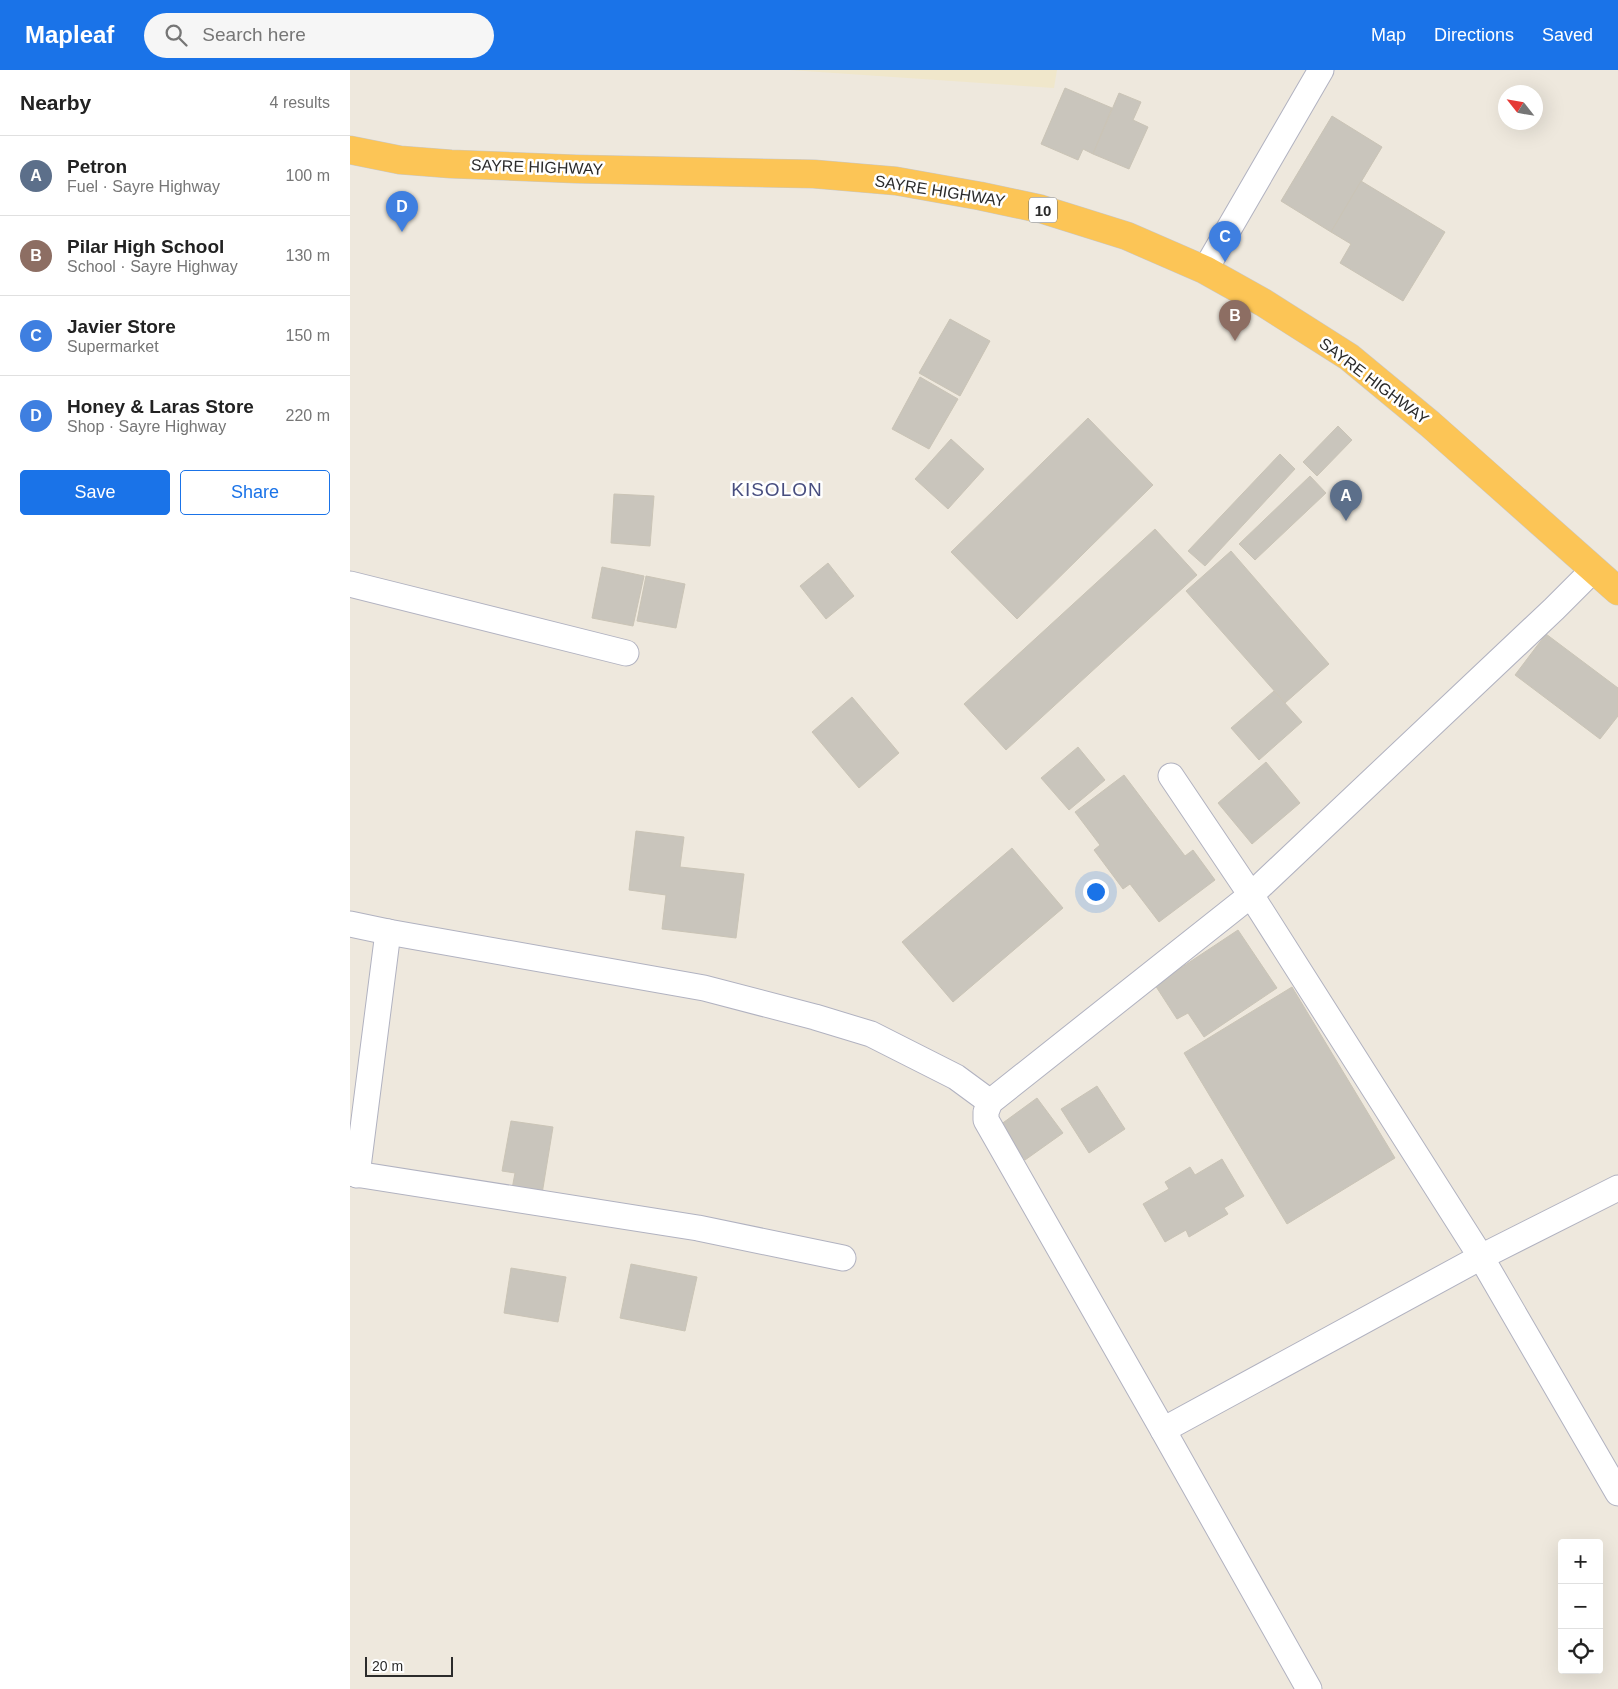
<!DOCTYPE html>
<html lang="en">
<head>
<meta charset="utf-8">
<style>
  :root { --surface:#fff; --page:#f6f6f6; --text:#222; --muted:#767676; --line:#e0e0e0; --accent:#1a73e8 }
  body { margin:0; font-family:Helvetica,sans-serif; background:var(--page); color:var(--text) }
  .controls { position:absolute; right:15px; bottom:15px; display:grid; overflow:hidden; border-radius:5px; box-shadow:0 5px 20px #0002 }
  .controls button { width:45px; height:45px; display:grid; place-items:center; padding:0; border:0; border-bottom:1px solid var(--line); background:var(--surface); color:var(--text); font:25px sans-serif }
  .compass { position:absolute; left:1148px; top:15px; width:45px; height:45px; border-radius:50%; background:var(--surface); box-shadow:0 5px 20px #0002; rotate:301deg }
  .scale { position:absolute; left:15px; bottom:12px; width:88px; box-sizing:border-box; padding-left:5px; border:2px solid #2b2b2b; border-top:0; font-size:14px; line-height:18px; white-space:nowrap; color:#2b2b2b; -webkit-text-stroke:4px #fff; paint-order:stroke }
  .you { position:absolute; left:745px; top:821px; width:18px; height:18px; margin:-12px; border:4px solid #fff; border-radius:50%; background:#1a73e8; box-shadow:0 0 0 8px #1a73e833 }
  .badge { display:grid; place-items:center; width:32px; height:32px; border-radius:50%; background:var(--accent); color:#fff; font-size:16px; font-weight:700 }
  .pin { position:absolute; translate:-50% -41px; filter:drop-shadow(0 1px 2px #0008) }
  .pin::after { content:''; position:absolute; top:26px; width:18px; height:15px; background:inherit; clip-path:polygon(0 0,100% 0,50% 100%) }
  .list { margin:0; padding:0; list-style:none }
  h2 { display:flex; justify-content:space-between; align-items:center; height:65px; margin:0; padding:0 20px; font-size:21px }
  h2 small { font-size:16px; font-weight:400; color:var(--muted) }
  .list li { display:grid; grid-template-columns:32px 1fr auto; gap:15px; align-items:center; box-sizing:border-box; height:80px; padding:0 20px; border-top:1px solid var(--line) }
  .list b { display:block; font-size:19px; white-space:nowrap }
  .list p { margin:0; font-size:16px; white-space:nowrap; color:var(--muted) }
  .list em { font-size:16px; font-style:normal; color:var(--muted) }
  .actions { display:flex; gap:10px; padding:15px 20px }
  .actions a { flex:1; padding:11px 0; border:1px solid var(--accent); border-radius:5px; text-align:center; font-size:18px; color:var(--accent) }
  .actions .main { background:var(--accent); color:#fff }
  .icon { flex:none; width:28px; height:28px; fill:none; stroke:currentColor; stroke-width:2; stroke-linecap:round; stroke-linejoin:round }
  .map { position:relative; flex:none; width:1268px; height:1619px; overflow:hidden }
  header { display:flex; align-items:center; gap:30px; box-sizing:border-box; height:70px; padding:0 25px; background:var(--accent); color:#fff }
  header strong { font-size:24px }
  nav { display:flex; gap:28px; margin-inline-start:auto; font-size:18px }
  .search { width:350px; height:45px; background:var(--page); display:flex; align-items:center; gap:12px; box-sizing:border-box; padding:0 18px; border-radius:28px; color:var(--muted); font-size:19px }
  main { display:flex }
  aside { flex:1; background:var(--surface) }
  .map>svg:first-child { display:block }
  .education { fill:#f0e7cb }
  .building { fill:#c9c5bc; stroke:#cac4b6 }
  .lines { fill:none; stroke-linecap:round; stroke-linejoin:round }
  .minor-casing { stroke:#b1b2c0; stroke-width:27 }
  .trunk-casing { stroke:#c8c8c8; stroke-width:29 }
  .minor { stroke:#fff; stroke-width:25 }
  .trunk { stroke:#fcc556; stroke-width:28 }
  .labels { text-anchor:middle; dominant-baseline:central; stroke-width:5; stroke-linejoin:round; paint-order:stroke }
  .shield { fill:#fff; stroke:#6b6b6b; stroke-width:1 }
  .shield-label { font-size:15px; font-weight:bold; fill:#2b2b2b }
  .street-label { font-size:16px; fill:#2b2b2b; stroke:#fff }
  .quarter-label { font-size:19px; letter-spacing:1px; fill:#484e7f; stroke:#fff }
</style>
</head>
<body>
<header>
<strong>Mapleaf</strong>
<div class="search"><svg class="icon" aria-label="search" viewBox="0 0 24 24"><circle cx="10" cy="10" r="6"/><path d="M15 15l6 6"/></svg>Search here</div>
<nav><a>Map</a><a>Directions</a><a>Saved</a></nav>
</header>
<main>
<aside>
<h2>Nearby<small>4 results</small></h2>
<ul class="list">
<li><span class="badge" style="background:#5c6f8a">A</span><div><b>Petron</b><p>Fuel · Sayre Highway</p></div><em>100 m</em></li>
<li><span class="badge" style="background:#8d6e63">B</span><div><b>Pilar High School</b><p>School · Sayre Highway</p></div><em>130 m</em></li>
<li><span class="badge" style="background:#3f7fe0">C</span><div><b>Javier Store</b><p>Supermarket</p></div><em>150 m</em></li>
<li><span class="badge" style="background:#3f7fe0">D</span><div><b>Honey &amp; Laras Store</b><p>Shop · Sayre Highway</p></div><em>220 m</em></li>
</ul>
<div class="actions"><a class="main">Save</a><a>Share</a></div>
</aside>
<div class="map">
<svg width="1268" height="1619" viewBox="0 0 1268 1619">
  <rect width="100%" height="100%" fill="#eee8dd"/>
  <!-- education -->
  <polygon class="education" points="440,0 707,0 704,18"/>
  <!-- building -->
  <g class="building">
    <polygon points="715,18 762,38 743,84 733,79 728,90 691,74"/>
    <polygon points="769,23 791,32 783,50 798,57 779,99 743,84"/>
    <polygon points="982,46 1032,77 981,162 931,131"/>
    <polygon points="1011,111 1095,162 1053,231 990,193 1001,174 981,162"/>
    <polygon points="600,249 640,271 610,326 569,303"/>
    <polygon points="570,307 608,329 579,379 542,359"/>
    <polygon points="738,348 803,415 667,549 601,482"/>
    <polygon points="988,356 1002,370 967,406 953,392"/>
    <polygon points="601,369 634,399 598,439 565,409"/>
    <polygon points="930,384 945,399 855,496 838,481"/>
    <polygon points="960,406 976,423 905,490 889,474"/>
    <polygon points="264,424 304,426 300,476 261,473"/>
    <polygon points="805,459 847,505 656,680 614,634"/>
    <polygon points="881,481 979,594 935,633 836,521"/>
    <polygon points="478,493 504,526 476,549 450,516"/>
    <polygon points="252,497 294,506 283,556 242,548"/>
    <polygon points="296,506 335,514 326,558 287,551"/>
    <polygon points="1196,564 1268,618 1268,646 1250,669 1165,605"/>
    <polygon points="924,621 952,652 909,690 881,658"/>
    <polygon points="502,627 549,683 509,718 462,662"/>
    <polygon points="728,677 755,710 719,740 691,708"/>
    <polygon points="916,692 950,733 902,774 868,733"/>
    <polygon points="774,705 835,786 843,780 865,810 809,852 780,814 773,819 744,780 750,775 725,742"/>
    <polygon points="286,761 334,767 330,797 394,804 386,868 312,859 316,825 279,820"/>
    <polygon points="662,778 713,838 603,932 552,872"/>
    <polygon points="888,860 927,918 854,967 838,943 827,949 805,915"/>
    <polygon points="942,917 1045,1088 937,1154 834,983"/>
    <polygon points="747,1016 775,1059 739,1083 711,1039"/>
    <polygon points="687,1028 713,1063 675,1090 650,1055"/>
    <polygon points="161,1051 203,1057 192,1124 162,1119 165,1103 152,1101"/>
    <polygon points="872,1089 894,1126 874,1138 878,1144 839,1167 836,1160 815,1172 793,1134 819,1119 815,1112 840,1097 845,1105"/>
    <polygon points="281,1194 347,1207 335,1261 270,1248"/>
    <polygon points="161,1198 216,1207 208,1252 154,1243"/>
  </g>
  <g class="lines">
    <defs>
      <g id="minor">
        <polyline points="855,200 971,0"/>
        <polyline points="1244,499 1204,539 901,825 640,1032 636,1042 636,1050 813,1360 1131,1187 1268,1118"/>
        <polyline points="0,514 276,583"/>
        <polyline points="821,706 901,825 1131,1187 1268,1423"/>
        <polyline points="0,854 38,862 354,918 465,947 521,964 606,1007 640,1032"/>
        <polyline points="0,1103 348,1158 493,1188"/>
        <polyline points="7,1105 38,862"/>
        <polyline points="813,1360 959,1619"/>
      </g>
      <polyline id="trunk" points="0,80 50,90 101,94 226,99 464,104 546,111 630,126 691,139 777,166 855,200 914,233 999,287 1080,354 1268,521"/>
    </defs>
    <!-- minor casing -->
    <use href="#minor" class="minor-casing"/>
    <!-- trunk casing -->
    <use href="#trunk" class="trunk-casing"/>
    <!-- minor -->
    <use href="#minor" class="minor"/>
    <!-- trunk -->
    <use href="#trunk" class="trunk"/>
  </g>
  <g class="labels">
    <!-- shield labels -->
    <rect class="shield" x="679" y="127.5" width="28" height="25" rx="4"/>
    <g class="shield-label">
      <text x="693" y="140">10</text>
    </g>
    <!-- street labels -->
    <g class="street-label">
      <text transform="translate(187 97) rotate(2)">SAYRE HIGHWAY</text>
      <text transform="translate(590 121) rotate(9)">SAYRE HIGHWAY</text>
      <text transform="translate(1024 311) rotate(37)">SAYRE HIGHWAY</text>
    </g>
    <!-- quarter labels -->
    <g class="quarter-label">
      <text x="427" y="419">KISOLON</text>
    </g>
  </g>
</svg>
<div class="controls">
<button>+</button>
<button>−</button>
<button><svg class="icon" aria-label="locate" viewBox="0 0 24 24"><circle cx="12" cy="12" r="6"/><path d="M12 2v4M12 18v4M2 12h4M18 12h4"/></svg></button>
</div>
<svg class="compass" viewBox="-18 -18 36 36"><path d="M0-13l5 13h-10z" fill="#e53935"/><path d="M0 13l5-13h-10z" fill="#767676"/></svg>
<div class="scale">20 m</div>
<div class="you"></div>
<div class="pin badge" style="left:996px;top:451px;background:#5c6f8a">A</div>
<div class="pin badge" style="left:885px;top:271px;background:#8d6e63">B</div>
<div class="pin badge" style="left:875px;top:192px;background:#3f7fe0">C</div>
<div class="pin badge" style="left:52px;top:162px;background:#3f7fe0">D</div>
</div>
</main>
</body>
</html>
